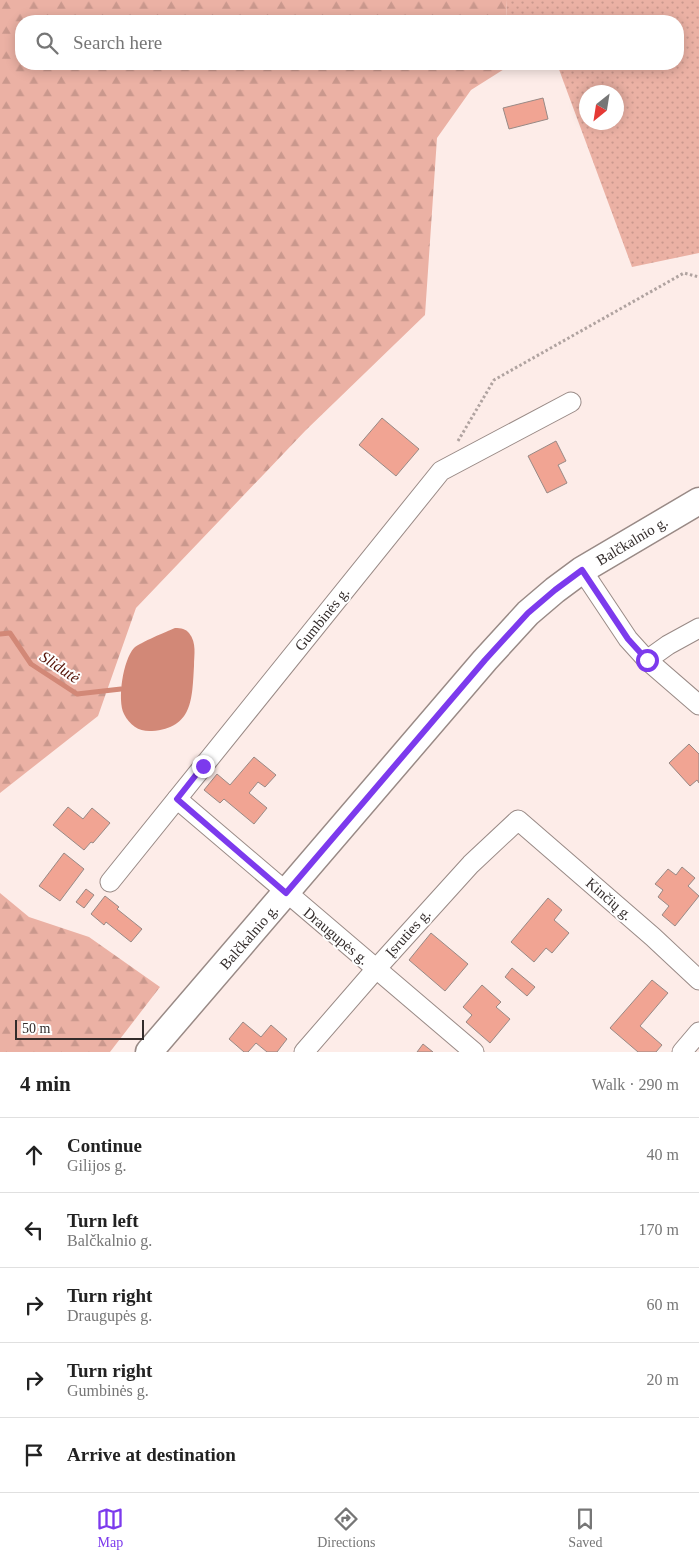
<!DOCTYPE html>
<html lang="en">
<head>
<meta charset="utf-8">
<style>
  :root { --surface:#fff; --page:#f6f6f6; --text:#222; --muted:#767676; --line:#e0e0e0; --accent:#7c3aed }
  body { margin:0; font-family:Georgia,serif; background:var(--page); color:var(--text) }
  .compass { position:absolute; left:579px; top:85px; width:45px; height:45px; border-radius:50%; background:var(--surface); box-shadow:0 2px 12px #0003; rotate:210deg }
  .scale { position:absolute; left:15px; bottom:12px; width:129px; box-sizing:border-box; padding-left:5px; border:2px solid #332c2b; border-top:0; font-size:14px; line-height:18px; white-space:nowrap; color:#332c2b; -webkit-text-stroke:4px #fff; paint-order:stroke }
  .stop { position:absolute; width:15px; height:15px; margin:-11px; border:4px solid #7c3aed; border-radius:50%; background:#fff }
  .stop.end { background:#7c3aed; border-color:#fff; box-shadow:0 1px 5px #0008 }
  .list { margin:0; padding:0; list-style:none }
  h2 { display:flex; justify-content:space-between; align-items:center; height:65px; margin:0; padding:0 20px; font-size:21px }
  h2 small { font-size:16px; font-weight:400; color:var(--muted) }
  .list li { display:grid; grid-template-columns:32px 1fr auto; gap:15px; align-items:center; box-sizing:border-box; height:75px; padding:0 20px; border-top:1px solid var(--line) }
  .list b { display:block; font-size:19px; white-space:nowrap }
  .list p { margin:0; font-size:16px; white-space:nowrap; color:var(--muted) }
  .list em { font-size:16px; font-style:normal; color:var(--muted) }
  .icon { flex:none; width:28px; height:28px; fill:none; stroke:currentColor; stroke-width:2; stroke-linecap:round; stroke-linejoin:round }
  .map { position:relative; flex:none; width:699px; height:1052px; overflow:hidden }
  .search { position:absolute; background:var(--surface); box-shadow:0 2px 12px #0003; left:15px; right:15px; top:15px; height:55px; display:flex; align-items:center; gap:12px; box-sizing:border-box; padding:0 18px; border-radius:20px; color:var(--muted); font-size:19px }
  .sheet { height:440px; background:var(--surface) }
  nav { display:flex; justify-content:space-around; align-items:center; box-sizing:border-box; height:70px; border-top:1px solid var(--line); background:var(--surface); font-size:14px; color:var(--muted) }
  nav a { display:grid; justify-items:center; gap:2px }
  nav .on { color:var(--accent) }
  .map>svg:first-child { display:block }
  .grass { fill:url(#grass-dots); fill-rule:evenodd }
  .forest { fill:url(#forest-firs) }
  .water { fill:#d28877 }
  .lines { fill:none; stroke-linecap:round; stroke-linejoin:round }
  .stream { stroke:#d28877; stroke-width:5 }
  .building { fill:#f1a493; stroke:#988985 }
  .street-casing { stroke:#998a86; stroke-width:21 }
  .secondary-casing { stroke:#998a86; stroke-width:29 }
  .path { stroke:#b0a3a0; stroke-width:3; stroke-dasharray:2.5 2.5; stroke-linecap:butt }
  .street { stroke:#fff; stroke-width:19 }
  .secondary { stroke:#fff; stroke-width:26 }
  .route { stroke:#7c3aed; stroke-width:6 }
  .labels { text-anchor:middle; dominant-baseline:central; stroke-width:4; stroke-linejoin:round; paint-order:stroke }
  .street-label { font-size:15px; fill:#332c2b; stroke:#fff }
  .water-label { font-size:16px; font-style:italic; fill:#551306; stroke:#fff }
</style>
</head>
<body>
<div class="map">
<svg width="699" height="1052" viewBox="0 0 699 1052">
  <defs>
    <pattern id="grass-dots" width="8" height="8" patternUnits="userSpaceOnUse" patternTransform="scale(1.25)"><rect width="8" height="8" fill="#ebb1a4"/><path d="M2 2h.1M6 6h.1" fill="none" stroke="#ca988d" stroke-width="1.8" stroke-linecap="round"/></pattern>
    <pattern id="forest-firs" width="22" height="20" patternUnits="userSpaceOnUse" patternTransform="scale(1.25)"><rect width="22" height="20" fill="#ebb1a4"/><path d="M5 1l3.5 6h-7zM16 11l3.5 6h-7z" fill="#ca988d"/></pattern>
  </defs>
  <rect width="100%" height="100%" fill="#fdece8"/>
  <!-- grass -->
  <path class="grass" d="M506,0h193v253l-67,14 -75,-203h121v-43h-171zM586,92h30v30h-30z"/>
  <!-- forest -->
  <g class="forest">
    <polygon points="0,0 506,0 507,21 21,21 21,64 509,64 509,66 471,90 437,138 425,315 306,430 136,608 98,716 0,793"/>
    <polygon points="0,893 29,917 89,937 160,987 110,1052 0,1052"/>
  </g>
  <!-- water -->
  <path class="water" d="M175,628c6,0 11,1 14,5 8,10 5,22 5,33 -2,33 -1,62 -42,65 -12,1 -22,-5 -28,-17 -7,-14 -1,-54 10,-66 7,-6 32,-16 41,-20z"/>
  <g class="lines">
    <!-- stream -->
    <polyline class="stream" points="0,634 10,633 31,664 77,694 121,689"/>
  </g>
  <!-- building -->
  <g class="building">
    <polygon points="543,98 548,119 509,129 503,108"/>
    <polygon points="382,418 419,449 396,476 359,445"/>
    <polygon points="556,441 566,461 558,465 567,483 547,493 528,456"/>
    <polygon points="689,744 699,754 699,783 697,780 690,786 669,763"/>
    <polygon points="254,757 276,775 265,787 258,782 249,793 267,808 254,824 224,799 220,803 204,790 217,774 230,785"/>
    <polygon points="68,807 83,819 92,808 110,823 93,843 91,842 84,850 53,825"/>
    <polygon points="64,853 84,869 60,901 39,886"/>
    <polygon points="682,867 695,878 688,886 699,896 675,926 662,915 669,906 658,897 663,890 655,884 668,869 676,875"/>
    <polygon points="86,889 94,895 84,908 76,902"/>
    <polygon points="105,896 119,907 117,909 142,929 131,942 106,922 104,925 91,914"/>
    <polygon points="548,898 562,910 554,920 569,933 552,953 546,948 534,962 511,942"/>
    <polygon points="431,933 468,964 445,991 409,960"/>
    <polygon points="512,968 535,987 527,996 505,977"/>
    <polygon points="652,980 668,993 640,1026 662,1045 656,1052 638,1052 610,1028"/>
    <polygon points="482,985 501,1002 496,1007 510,1019 490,1043 466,1022 472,1015 463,1007"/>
    <polygon points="243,1022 261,1037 271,1025 287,1039 277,1052 267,1052 256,1043 248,1052 244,1052 229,1039"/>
    <polygon points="423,1044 433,1052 417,1052"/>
  </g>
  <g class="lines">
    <defs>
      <g id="street">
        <polyline points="582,570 628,639 647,660 699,705"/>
        <polyline points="647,660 668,645 699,628"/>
        <polyline points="177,799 474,1052"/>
        <polyline points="110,882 441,471 571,402"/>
        <polyline points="304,1052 376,969 471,864 518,820 653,937 699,980"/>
        <polyline points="682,1052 699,1032"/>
      </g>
      <polyline id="secondary" points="149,1052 485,660 528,613 555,590 582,570 699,501"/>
    </defs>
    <!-- street casing -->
    <use href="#street" class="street-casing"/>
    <!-- secondary casing -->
    <use href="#secondary" class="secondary-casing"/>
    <!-- path -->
    <polyline class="path" points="458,441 494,380 684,273 699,277"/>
    <!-- street -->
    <use href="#street" class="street"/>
    <!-- secondary -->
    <use href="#secondary" class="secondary"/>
  </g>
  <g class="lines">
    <!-- route -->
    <polyline class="route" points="203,766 177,799 286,893 485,660 528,613 555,590 582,570 628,639 647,660"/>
  </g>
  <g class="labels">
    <!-- street labels -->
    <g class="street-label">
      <text transform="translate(632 541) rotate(-31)">Balčkalnio g.</text>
      <text transform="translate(322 619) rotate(-51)">Gumbinės g.</text>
      <text transform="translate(609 899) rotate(41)">Kinčių g.</text>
      <text transform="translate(408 933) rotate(-48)">Įsruties g.</text>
      <text transform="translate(336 936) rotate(40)">Draugupės g.</text>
      <text transform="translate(249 937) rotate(-49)">Balčkalnio g.</text>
    </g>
    <!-- water labels -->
    <g class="water-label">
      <text transform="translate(60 667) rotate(34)">Slidutė</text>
    </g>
  </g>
</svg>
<svg class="compass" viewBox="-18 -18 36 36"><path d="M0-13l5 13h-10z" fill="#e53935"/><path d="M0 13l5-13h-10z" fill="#767676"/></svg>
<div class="scale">50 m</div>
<div class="stop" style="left:647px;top:660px"></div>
<div class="stop end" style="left:203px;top:766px"></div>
<div class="search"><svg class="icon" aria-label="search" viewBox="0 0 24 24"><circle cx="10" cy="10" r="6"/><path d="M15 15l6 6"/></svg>Search here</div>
</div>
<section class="sheet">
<h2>4 min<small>Walk · 290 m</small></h2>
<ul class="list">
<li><svg class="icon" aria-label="ahead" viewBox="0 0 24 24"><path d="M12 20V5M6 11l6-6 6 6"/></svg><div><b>Continue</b><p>Gilijos g.</p></div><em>40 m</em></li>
<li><svg class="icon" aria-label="left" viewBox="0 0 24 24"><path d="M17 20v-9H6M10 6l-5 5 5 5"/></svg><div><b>Turn left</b><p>Balčkalnio g.</p></div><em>170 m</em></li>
<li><svg class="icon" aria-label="right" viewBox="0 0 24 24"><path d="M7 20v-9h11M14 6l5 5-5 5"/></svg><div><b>Turn right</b><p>Draugupės g.</p></div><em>60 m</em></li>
<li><svg class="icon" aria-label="right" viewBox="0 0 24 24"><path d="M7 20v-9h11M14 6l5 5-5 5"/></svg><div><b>Turn right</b><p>Gumbinės g.</p></div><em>20 m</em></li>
<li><svg class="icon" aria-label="arrive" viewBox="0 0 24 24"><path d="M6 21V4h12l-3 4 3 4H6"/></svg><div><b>Arrive at destination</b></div></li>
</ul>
</section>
<nav>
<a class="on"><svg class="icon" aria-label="map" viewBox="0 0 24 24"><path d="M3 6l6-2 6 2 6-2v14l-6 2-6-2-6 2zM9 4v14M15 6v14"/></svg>Map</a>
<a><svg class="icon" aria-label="directions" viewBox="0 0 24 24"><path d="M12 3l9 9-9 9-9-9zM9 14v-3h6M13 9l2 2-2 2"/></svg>Directions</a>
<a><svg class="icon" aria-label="saved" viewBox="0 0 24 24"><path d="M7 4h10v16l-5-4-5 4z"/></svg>Saved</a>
</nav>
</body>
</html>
